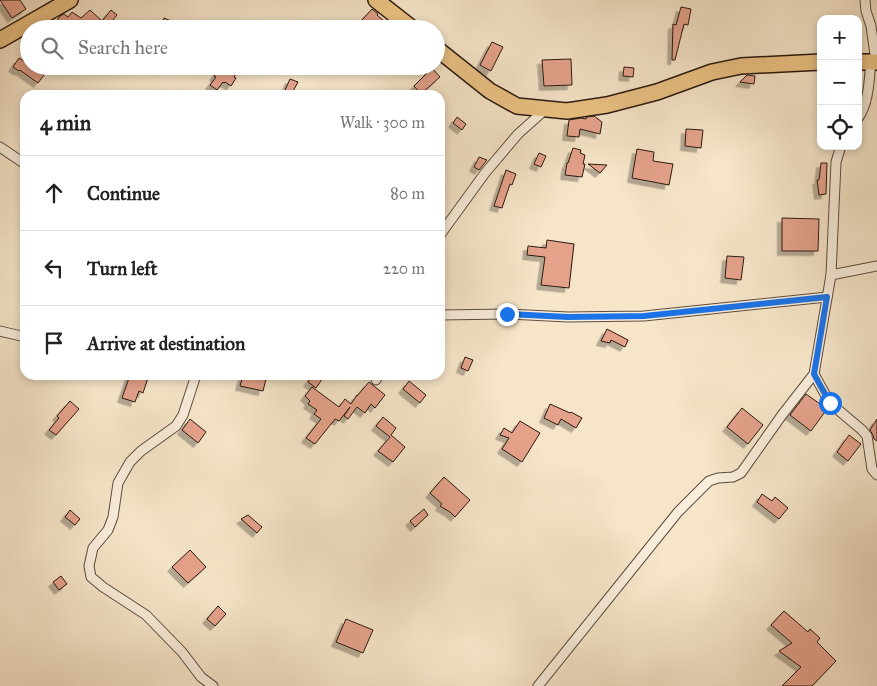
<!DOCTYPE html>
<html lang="en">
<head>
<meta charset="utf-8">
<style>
  :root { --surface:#fff; --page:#f2f2f2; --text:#222; --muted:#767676; --line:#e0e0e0 }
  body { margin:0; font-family:"IM FELL Great Primer",serif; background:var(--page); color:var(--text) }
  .controls { position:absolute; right:15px; top:15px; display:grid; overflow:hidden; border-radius:10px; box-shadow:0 2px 8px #0003 }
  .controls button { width:45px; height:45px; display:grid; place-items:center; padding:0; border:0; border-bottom:1px solid var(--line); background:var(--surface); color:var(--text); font:25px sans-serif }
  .stop { position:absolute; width:15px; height:15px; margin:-11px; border:4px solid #1a73e8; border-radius:50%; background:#fff }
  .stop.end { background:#1a73e8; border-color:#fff; box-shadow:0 1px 5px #0008 }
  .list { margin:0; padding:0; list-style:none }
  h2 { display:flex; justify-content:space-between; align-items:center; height:65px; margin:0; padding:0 20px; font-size:21px }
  h2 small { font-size:16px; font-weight:400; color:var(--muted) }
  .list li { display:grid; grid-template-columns:32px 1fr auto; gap:15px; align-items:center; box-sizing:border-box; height:75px; padding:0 20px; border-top:1px solid var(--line) }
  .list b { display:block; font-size:19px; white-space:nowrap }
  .list em { font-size:16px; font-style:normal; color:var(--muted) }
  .icon { flex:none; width:28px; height:28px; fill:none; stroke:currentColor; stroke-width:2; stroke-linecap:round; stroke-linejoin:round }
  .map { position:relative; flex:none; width:877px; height:686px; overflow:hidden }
  .search { position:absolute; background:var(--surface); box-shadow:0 2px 8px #0003; left:20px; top:20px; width:425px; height:55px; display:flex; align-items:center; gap:12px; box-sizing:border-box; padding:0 18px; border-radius:28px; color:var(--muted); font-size:19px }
  .panel { position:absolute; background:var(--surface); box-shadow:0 2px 8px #0003; left:20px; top:90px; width:425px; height:290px; border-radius:15px }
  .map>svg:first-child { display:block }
  .building { fill:#e5a28b; stroke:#2a1910; filter:url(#shadow) }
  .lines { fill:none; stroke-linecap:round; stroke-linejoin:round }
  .street-casing { stroke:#5d4c3e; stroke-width:11 }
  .primary-casing { stroke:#2a1910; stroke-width:18 }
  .street { stroke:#f9eedc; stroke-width:9 }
  .primary { stroke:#ebc284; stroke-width:15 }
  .route { stroke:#1a73e8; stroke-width:6 }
</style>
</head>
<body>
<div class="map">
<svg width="877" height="686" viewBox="0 0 877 686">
  <defs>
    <filter id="shadow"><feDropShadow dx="-4.5" dy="4.5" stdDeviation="0" flood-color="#0004"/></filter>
  </defs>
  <rect width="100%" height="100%" fill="#f6e5c9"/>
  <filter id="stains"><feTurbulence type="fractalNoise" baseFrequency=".004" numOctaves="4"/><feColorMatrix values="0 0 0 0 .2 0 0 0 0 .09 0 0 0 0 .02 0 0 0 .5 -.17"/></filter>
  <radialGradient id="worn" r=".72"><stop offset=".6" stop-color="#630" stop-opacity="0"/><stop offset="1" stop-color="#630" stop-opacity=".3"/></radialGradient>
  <!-- building -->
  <g class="building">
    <polygon points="0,0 20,0 26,9 12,18"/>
    <polygon points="681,7 691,9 688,25 684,24 675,60 672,60 673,24 676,25"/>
    <polygon points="372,9 378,14 377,15 383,20 375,29 369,29 365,26 366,24 362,20"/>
    <polygon points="90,10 102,21 111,10 117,15 108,26 111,29 90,29 85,25 82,29 66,29 57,21 60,16 64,14 68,17 72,12 81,18"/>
    <polygon points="164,18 176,23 174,29 160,29"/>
    <polygon points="492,42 503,47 491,71 480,65"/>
    <polygon points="19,58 29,64 29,66 33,66 44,75 38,83 20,70 19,71 13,67"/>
    <polygon points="571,59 572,85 544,86 542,60"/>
    <polygon points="231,66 242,66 234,77 236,78 231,86 225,82 224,83 223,82 217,90 210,85 216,77 214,76 220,68 227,72"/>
    <polygon points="624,67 634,68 633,77 623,76"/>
    <polygon points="432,68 440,77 421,94 414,86"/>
    <polygon points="747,75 755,76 754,84 740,82"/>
    <polygon points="290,79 298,82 292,93 285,90"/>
    <polygon points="594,116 602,122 600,134 580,129 579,137 567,136 569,120 581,118 586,119 587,117"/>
    <polygon points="457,117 466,124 462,130 453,123"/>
    <polygon points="686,129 703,130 701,148 685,146"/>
    <polygon points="573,148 581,150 580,153 585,155 583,164 585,164 582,177 565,175 567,163 568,163"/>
    <polygon points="637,149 654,152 653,161 673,164 669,185 632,178"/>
    <polygon points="539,153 546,156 541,167 534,164"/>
    <polygon points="479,157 487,160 479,170 474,167"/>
    <polygon points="821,163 827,163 826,194 819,195 817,180 819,180"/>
    <polygon points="588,164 607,165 600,173"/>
    <polygon points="506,170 516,174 512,185 510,184 502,208 494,206"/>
    <polygon points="782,218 819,219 818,251 782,251"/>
    <polygon points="547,240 574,244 569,288 541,285 545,257 527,255 528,246 546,248"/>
    <polygon points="727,256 744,257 741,280 725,278"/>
    <polygon points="607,329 628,340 625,347 611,340 610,343 601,341"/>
    <polygon points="465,357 473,360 468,371 461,368"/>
    <polygon points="130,375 149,375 143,393 139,391 135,402 122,398"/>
    <polygon points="243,375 267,375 263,391 240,386"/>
    <polygon points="313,375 325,375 316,388 308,382"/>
    <polygon points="409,381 426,395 420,403 403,389"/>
    <polygon points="369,382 385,395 375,408 371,404 365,413 357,407 348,419 344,416 350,407 339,421 335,419 315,444 306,438 321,419 314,414 317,410 308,404 310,401 305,396 312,387 339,407 345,399 351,404 357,395 357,396"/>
    <polygon points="806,394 827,409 811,431 790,415"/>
    <polygon points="70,401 79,409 56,435 49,430 59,418 57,416"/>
    <polygon points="550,404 570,413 571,412 582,418 576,428 561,419 558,425 544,418"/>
    <polygon points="742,408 763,425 748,444 727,427"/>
    <polygon points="383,417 396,428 391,435 405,447 393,462 378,451 390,437 376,426"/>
    <polygon points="190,419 206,432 198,443 182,430"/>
    <polygon points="877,419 877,441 874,439 873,435 870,430"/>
    <polygon points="520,421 540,433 522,462 502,449 509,438 500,435 504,428 512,433"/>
    <polygon points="849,435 861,444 848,461 837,452"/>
    <polygon points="444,477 470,500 455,517 450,512 440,506 442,504 430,493"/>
    <polygon points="762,494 772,501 775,497 788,508 779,519 757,502"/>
    <polygon points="424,509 428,515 415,527 410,521"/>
    <polygon points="70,510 80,519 75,525 65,517"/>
    <polygon points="248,515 262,527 257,533 241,519"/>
    <polygon points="190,550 206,567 188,583 172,567"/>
    <polygon points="61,576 67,584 59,590 53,582"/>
    <polygon points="218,606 226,614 215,626 207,619"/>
    <polygon points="784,611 808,632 810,629 820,638 817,642 836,661 812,686 782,686 801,667 779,651 792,643 771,625"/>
    <polygon points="346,619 373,630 363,653 336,642"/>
  </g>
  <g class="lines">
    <defs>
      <g id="street">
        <polyline points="865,0 866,11 871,26 876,62"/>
        <path d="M858,118c11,-14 11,-39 13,-56"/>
        <polyline points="0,147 25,164"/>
        <polyline points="440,235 485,173 518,134 546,109"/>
        <polyline points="831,275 836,162 841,146"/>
        <polyline points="440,315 507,314 568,317 644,316 827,297"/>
        <polyline points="0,331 25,337"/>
        <polyline points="814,374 830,403 862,430 867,436 872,469 877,475"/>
        <polyline points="196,375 183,415 176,426 141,451 130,462 118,483 113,517 108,530 93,548 89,566 91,577 103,587 146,615 182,652 201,677 213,686"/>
        <polyline points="376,380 379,375"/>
        <polyline points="538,686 678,512 709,481 718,478 733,477 741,473 782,415 814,374 831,275 877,266"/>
      </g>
      <g id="primary">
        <polyline points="376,0 413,29"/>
        <polyline points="0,40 70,0"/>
        <polyline points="436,48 490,91 517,106 567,111 607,105 657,92 712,72 741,66 821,62"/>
        <polyline points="858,62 877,62"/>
      </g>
    </defs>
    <!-- street casing -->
    <use href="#street" class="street-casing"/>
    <!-- primary casing -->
    <use href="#primary" class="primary-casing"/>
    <!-- street -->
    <use href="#street" class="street"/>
    <!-- primary -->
    <use href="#primary" class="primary"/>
  </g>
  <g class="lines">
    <!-- route -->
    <polyline class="route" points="507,314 568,317 644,316 827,297 814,374 830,403"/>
  </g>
  <rect width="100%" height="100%" filter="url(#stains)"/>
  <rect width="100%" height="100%" fill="url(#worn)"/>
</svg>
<div class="controls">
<button>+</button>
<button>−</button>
<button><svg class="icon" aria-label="locate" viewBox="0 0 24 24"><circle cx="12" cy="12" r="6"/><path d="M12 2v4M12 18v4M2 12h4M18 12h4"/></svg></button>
</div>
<div class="stop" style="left:830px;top:403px"></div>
<div class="stop end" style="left:507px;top:314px"></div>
<div class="search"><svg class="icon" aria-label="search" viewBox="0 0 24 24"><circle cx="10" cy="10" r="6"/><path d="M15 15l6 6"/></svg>Search here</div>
<section class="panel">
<h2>4 min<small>Walk · 300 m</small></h2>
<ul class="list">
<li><svg class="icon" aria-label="ahead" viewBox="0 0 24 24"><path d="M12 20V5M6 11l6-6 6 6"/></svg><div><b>Continue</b></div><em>80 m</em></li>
<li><svg class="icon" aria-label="left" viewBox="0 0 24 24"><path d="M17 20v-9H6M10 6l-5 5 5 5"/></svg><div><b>Turn left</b></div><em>220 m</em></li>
<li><svg class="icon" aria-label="arrive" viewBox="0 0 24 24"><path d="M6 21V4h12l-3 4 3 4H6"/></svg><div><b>Arrive at destination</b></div></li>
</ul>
</section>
</div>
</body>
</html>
